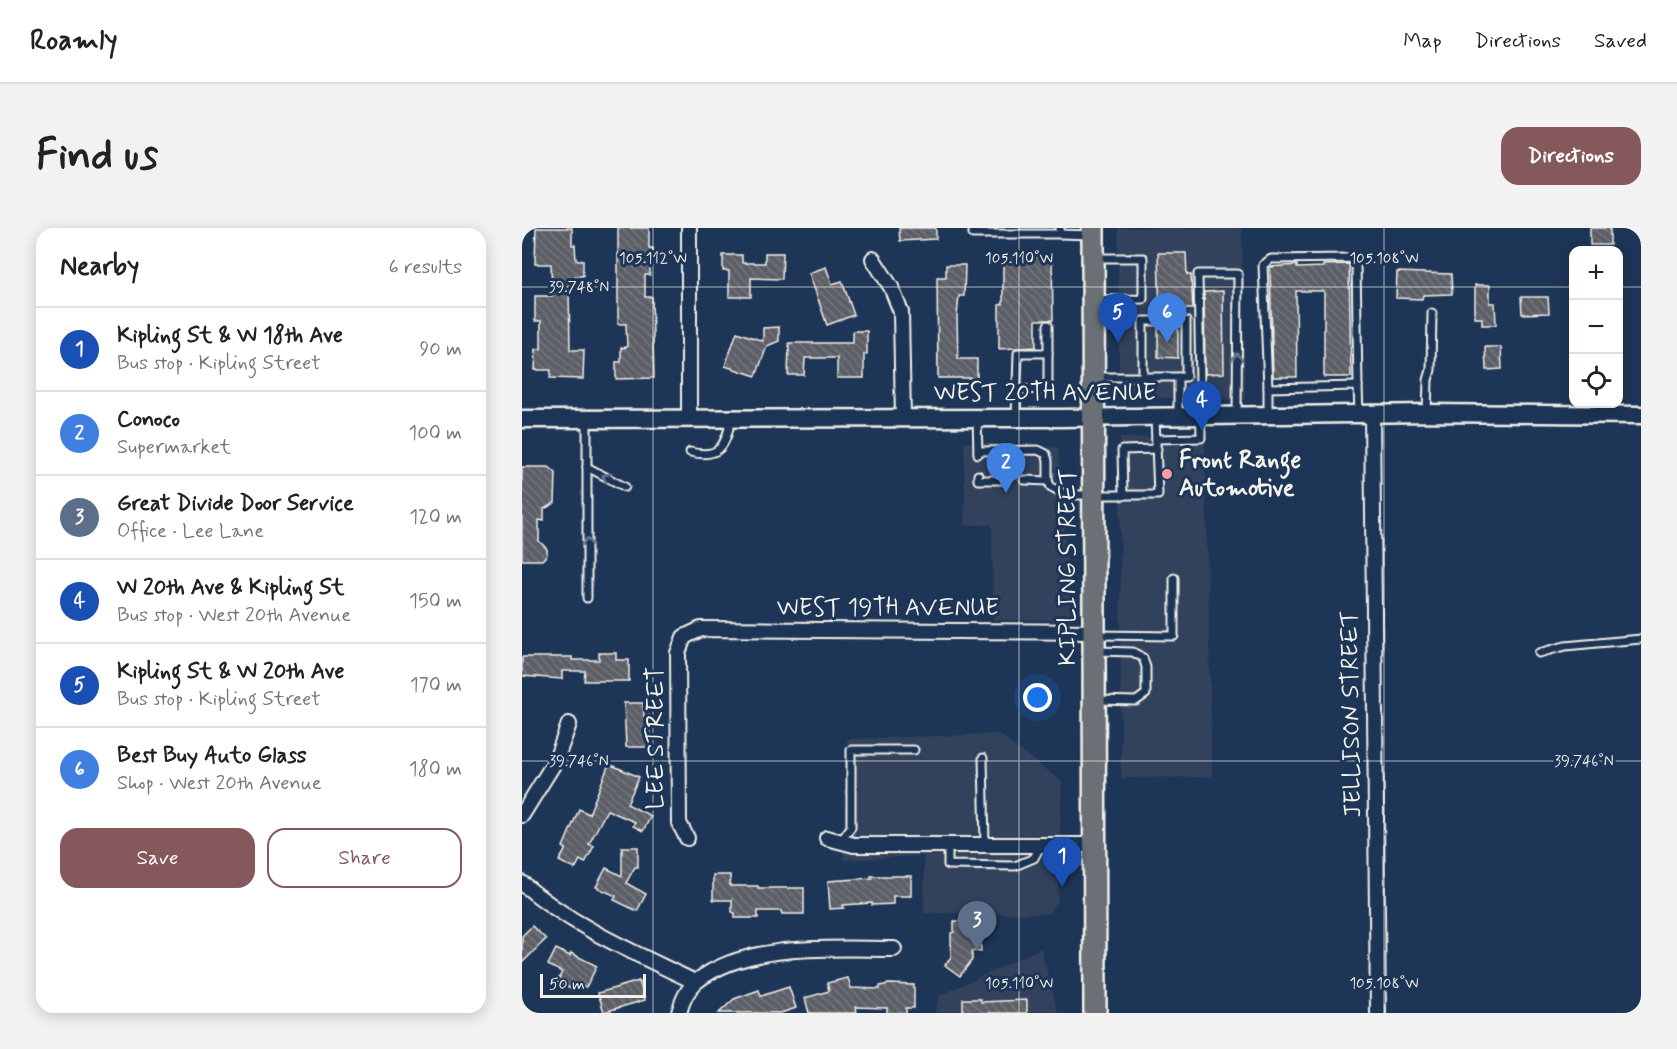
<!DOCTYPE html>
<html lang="en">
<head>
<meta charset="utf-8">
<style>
  :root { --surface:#fff; --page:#f2f2f2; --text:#222; --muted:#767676; --line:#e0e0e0; --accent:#85585c }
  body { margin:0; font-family:Mynerve,sans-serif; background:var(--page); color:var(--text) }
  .controls { position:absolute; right:18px; top:18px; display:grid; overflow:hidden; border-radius:12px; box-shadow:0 3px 15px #0003 }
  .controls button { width:54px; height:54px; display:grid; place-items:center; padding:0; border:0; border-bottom:2px solid var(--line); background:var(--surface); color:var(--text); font:30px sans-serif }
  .scale { position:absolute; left:18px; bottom:15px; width:106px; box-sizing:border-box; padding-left:6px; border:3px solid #f4f1e8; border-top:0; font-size:16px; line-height:21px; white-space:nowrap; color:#f4f1e8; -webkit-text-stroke:4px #1d3557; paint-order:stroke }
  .you { position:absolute; left:516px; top:470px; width:21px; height:21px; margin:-15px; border:4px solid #fff; border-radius:50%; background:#1a73e8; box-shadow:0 0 0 9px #1a73e833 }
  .badge { display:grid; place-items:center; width:39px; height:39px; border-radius:50%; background:var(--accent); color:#fff; font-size:20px; font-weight:700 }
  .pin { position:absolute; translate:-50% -50px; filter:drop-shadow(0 2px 3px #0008) }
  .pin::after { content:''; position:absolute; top:32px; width:21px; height:18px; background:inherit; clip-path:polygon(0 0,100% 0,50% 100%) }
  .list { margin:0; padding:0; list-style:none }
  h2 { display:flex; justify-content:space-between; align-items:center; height:78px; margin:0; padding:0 24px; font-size:26px }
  h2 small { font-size:20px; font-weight:400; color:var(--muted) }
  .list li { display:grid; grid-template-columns:39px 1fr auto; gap:18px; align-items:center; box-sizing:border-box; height:84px; padding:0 24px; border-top:2px solid var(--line) }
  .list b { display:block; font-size:22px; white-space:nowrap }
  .list p { margin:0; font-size:20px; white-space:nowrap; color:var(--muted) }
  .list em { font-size:20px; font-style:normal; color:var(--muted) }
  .actions { display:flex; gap:12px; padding:18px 24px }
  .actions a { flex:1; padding:14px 0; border:2px solid var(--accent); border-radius:18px; text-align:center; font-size:21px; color:var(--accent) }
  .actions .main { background:var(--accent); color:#fff }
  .icon { flex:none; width:33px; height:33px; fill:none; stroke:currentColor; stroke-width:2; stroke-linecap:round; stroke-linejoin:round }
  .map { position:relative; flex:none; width:1119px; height:785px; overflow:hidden; border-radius:18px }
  header { display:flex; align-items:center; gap:36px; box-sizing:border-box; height:84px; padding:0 30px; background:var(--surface); border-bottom:2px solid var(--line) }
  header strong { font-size:28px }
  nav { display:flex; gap:33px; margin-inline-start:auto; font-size:21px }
  .intro { display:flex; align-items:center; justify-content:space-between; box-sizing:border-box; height:144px; padding:0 36px }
  h1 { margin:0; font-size:42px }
  .button { padding:15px 27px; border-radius:18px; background:var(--accent); color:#fff; font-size:21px; font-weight:700 }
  main { display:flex; gap:36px; padding:0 36px }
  aside { flex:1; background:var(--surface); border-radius:18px; box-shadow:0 3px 15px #0003 }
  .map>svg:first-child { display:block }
  .built { fill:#30425c }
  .building { fill:url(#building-back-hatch); stroke:#f4f1e8; stroke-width:1.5 }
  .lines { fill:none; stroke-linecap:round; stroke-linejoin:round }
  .service-casing { stroke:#f4f1e8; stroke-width:11 }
  .minor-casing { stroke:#f4f1e8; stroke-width:18 }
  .tertiary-casing { stroke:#f4f1e8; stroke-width:21 }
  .primary-casing { stroke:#f4f1e8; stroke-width:26 }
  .service { stroke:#1d3557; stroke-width:7 }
  .minor { stroke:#1d3557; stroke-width:14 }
  .tertiary { stroke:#1d3557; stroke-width:16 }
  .primary { stroke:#6a7074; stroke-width:21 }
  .oneway { stroke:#68778a }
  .ticks { fill:none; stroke:#f4f1e8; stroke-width:1.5; stroke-opacity:0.45 }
  .poi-dot { fill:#ff9aa2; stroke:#1d3557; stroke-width:2 }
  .labels { text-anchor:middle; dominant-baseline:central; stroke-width:6; stroke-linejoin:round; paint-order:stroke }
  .street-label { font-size:24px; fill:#f4f1e8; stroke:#1d3557 }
  .poi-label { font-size:24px; font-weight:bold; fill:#f4f1e8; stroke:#1d3557; text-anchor:start }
  .ticks-label { font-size:15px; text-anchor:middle; fill:#f4f1e8; stroke:#1d3557; stroke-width:6; stroke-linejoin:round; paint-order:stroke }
</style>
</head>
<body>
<header>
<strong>Roamly</strong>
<nav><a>Map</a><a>Directions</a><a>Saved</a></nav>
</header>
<div class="intro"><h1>Find us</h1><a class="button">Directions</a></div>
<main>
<aside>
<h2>Nearby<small>6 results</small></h2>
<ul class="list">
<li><span class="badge" style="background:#1a4fb4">1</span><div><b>Kipling St &amp; W 18th Ave</b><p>Bus stop · Kipling Street</p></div><em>90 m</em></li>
<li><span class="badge" style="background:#3f7fe0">2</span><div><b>Conoco</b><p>Supermarket</p></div><em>100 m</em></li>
<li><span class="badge" style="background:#5c6f8a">3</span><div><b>Great Divide Door Service</b><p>Office · Lee Lane</p></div><em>120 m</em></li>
<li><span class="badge" style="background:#1a4fb4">4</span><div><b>W 20th Ave &amp; Kipling St</b><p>Bus stop · West 20th Avenue</p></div><em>150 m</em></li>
<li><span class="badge" style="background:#1a4fb4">5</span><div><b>Kipling St &amp; W 20th Ave</b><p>Bus stop · Kipling Street</p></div><em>170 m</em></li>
<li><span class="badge" style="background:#3f7fe0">6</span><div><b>Best Buy Auto Glass</b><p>Shop · West 20th Avenue</p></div><em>180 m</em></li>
</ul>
<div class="actions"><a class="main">Save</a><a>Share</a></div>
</aside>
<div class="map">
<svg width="1119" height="785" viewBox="0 0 1119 785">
  <defs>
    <pattern id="building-back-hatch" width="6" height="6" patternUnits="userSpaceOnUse" patternTransform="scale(1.5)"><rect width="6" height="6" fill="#5c5f67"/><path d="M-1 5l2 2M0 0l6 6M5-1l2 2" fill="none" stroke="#74767d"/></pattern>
  </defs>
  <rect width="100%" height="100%" fill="#1d3557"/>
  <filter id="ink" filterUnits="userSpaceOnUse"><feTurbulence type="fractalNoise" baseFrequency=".0167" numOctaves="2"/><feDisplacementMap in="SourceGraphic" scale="12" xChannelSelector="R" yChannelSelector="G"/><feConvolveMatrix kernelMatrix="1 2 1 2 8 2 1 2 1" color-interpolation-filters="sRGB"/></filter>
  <g filter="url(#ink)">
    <!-- built -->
    <g class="built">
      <polygon points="596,0 720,0 723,172 597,169"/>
      <polygon points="683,208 690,549 599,550 598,210"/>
      <polygon points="442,214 536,219 550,392 471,392 470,297 443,297"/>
      <polygon points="477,506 540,554 536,672 526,686 402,685 402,628 321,632 325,511"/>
      <polygon points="519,720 536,785 413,785 417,768"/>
    </g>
    <!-- building -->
    <g class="building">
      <polygon points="14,0 50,0 50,17 53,17 54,32 61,32 61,48 53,48 54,58 47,58 48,122 62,122 61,151 28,150 29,142 13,142 14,121 19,121 19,93 13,93 13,68 30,68 29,36 13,36"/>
      <polygon points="96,0 127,0 127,20 131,20 132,38 128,38 128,47 123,47 123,69 130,69 132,150 94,151 94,134 99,134 99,120 105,119 104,96 96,96"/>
      <polygon points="377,0 414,0 414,11 378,13"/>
      <rect x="1068" y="0" width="20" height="17"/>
      <polygon points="243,25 261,25 260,51 229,50 229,69 207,69 207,43 201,43 201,27 220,27 220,35 243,35"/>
      <polygon points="636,25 664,25 665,47 669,47 671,81 656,81 656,87 638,87"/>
      <polygon points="481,28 530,28 531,92 514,92 514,119 477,121 477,77 481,76"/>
      <polygon points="827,36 829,149 802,149 802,63 774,63 775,149 751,149 748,39 775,37 775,40 801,39 801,37"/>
      <polygon points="424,37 443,37 442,68 437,68 435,88 436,131 455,131 455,150 416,150 415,49 424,49"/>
      <polygon points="304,39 310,56 320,53 332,87 305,97 287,45"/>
      <polygon points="875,44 929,46 930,66 901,67 900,71 874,70"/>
      <polygon points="953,57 968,57 968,75 973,75 974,97 960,97 960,90 953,90"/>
      <polygon points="701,63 702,145 683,146 682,64"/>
      <polygon points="999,69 1026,69 1027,85 1000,86"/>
      <polygon points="257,99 257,113 245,118 234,148 203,138 215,104 241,113 241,100"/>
      <polygon points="636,99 656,99 656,130 636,129"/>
      <polygon points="331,103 345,103 345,126 342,126 342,150 315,150 315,130 283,130 282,147 266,147 267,115 331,115"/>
      <polygon points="963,119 979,119 980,141 964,142"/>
      <polygon points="0,239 27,239 34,245 33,275 22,281 22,293 17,292 17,313 25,321 25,327 20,332 0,332"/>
      <polygon points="77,425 94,425 94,432 107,432 107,453 62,453 63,443 40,443 40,451 0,448 0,429 50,429 50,432 77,432"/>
      <polygon points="102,475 121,475 122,488 127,487 128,519 104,519"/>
      <polygon points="87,536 117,549 105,576 129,588 121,603 111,598 113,594 85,582 67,616 72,618 63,635 58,632 53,641 37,633 44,621 41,619 57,581 67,586"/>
      <polygon points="100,619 116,619 116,639 113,639 104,655 124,666 115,683 92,672 94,668 74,659 84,640 100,648"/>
      <polygon points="191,647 208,647 208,658 236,658 236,660 282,660 282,686 260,686 259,683 236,683 236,690 213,690 213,685 210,684 210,672 191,672"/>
      <polygon points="349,648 389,648 389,668 371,668 371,676 350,677 350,675 321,677 322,680 308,681 306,653 350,650"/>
      <polygon points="432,693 453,694 453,706 458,706 459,724 450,723 450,732 438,748 423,737 429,729 429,705 432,704"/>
      <polygon points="10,698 24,711 0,735 0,708"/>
      <polygon points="34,721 48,728 49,725 75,738 64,759 54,757 51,762 35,754 40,744 26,737"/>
      <polygon points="326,750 329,760 358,761 358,758 367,756 392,757 392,780 384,780 384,785 365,785 365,780 334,779 335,785 287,785 283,770 307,763 305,755"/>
      <polygon points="117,753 123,772 82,784 76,765"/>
      <polygon points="267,759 274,780 259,785 197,785 212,771 237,762 239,768"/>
      <polygon points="441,771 459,771 459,774 505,772 505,785 441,785"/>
    </g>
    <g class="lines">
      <defs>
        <g id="service">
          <polyline points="451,0 451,6 538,6 538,0"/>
          <polyline points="538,6 569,7"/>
          <polyline points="573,30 621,30 621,71 573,72"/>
          <polyline points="526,97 526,125"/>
          <polyline points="575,149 656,149 656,188"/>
          <polyline points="621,149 621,93 664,93 664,149 656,149"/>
          <polyline points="746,160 741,37 749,31 827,30 834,34 836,158"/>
          <polyline points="905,184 906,152 909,142 910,85"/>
          <polyline points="746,187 746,160 836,158 837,186"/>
          <polyline points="455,190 456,226"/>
          <polyline points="494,190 496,125 526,125 526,161 495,162"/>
          <polyline points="65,191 65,370"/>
          <polyline points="634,211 679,210 676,46 716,46 715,187"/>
          <polyline points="456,223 516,222 524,226 526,233 526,253 529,259 544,267 636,267 633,189"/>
          <path d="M168,224c30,7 35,-6 41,-32"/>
          <polyline points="65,239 103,259"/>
          <polyline points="456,247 456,252 481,252"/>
          <polyline points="502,252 526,253"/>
          <polyline points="601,268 600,222 635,221"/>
          <polyline points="574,407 652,408 652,350"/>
          <polyline points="574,423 611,424 621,430 624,439 624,466 614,473 575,472"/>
          <polyline points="1017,425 1043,418 1119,411"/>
          <polyline points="461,530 463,617"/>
          <polyline points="318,614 329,599 329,522 392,522"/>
          <polyline points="426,617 426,637 493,638 512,630 519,617"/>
        </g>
        <g id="minor">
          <polyline points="351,31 369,59 379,84 381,190"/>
          <polyline points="850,186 856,785"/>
          <polyline points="167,191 167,0"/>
          <polyline points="0,587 34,532 47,496"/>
          <polyline points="165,610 157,595 156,425 162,409 179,401 572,404"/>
          <polyline points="305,610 332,617 573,617"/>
          <path d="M0,655c51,44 113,70 173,99"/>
          <path d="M157,785c3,-12 8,-24 18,-32 49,-39 137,-32 197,-32"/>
        </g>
        <polyline id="tertiary" points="0,191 538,190 905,185 1119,187"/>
        <polyline id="primary" points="571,0 573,785"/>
      </defs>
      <!-- service casing -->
      <use href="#service" class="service-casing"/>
      <!-- minor casing -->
      <use href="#minor" class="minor-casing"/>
      <!-- tertiary casing -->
      <use href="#tertiary" class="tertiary-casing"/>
      <!-- primary casing -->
      <use href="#primary" class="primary-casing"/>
      <!-- service -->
      <use href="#service" class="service"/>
      <!-- minor -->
      <use href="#minor" class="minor"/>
      <!-- tertiary -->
      <use href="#tertiary" class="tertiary"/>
      <!-- primary -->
      <use href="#primary" class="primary"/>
    </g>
    <!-- one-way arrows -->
    <defs><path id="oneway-chevron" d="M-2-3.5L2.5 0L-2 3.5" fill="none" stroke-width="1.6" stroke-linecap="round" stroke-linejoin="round" transform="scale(1.5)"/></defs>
    <g class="oneway">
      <use href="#oneway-chevron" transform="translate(715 129) rotate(-89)"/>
      <use href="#oneway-chevron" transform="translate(84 249) rotate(-153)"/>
      <use href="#oneway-chevron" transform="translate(65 314) rotate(-90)"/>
    </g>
  </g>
  <!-- ticks -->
  <path class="ticks" d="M131,0v785M497,0v785M862,0v785M0,59h1052M1096,59h23M0,533h1119"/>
  <!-- markers -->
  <circle class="poi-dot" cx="645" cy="246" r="6"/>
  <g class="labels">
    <!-- street labels -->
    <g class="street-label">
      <text x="523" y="165">WEST 20TH AVENUE</text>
      <text transform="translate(546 339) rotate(-90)">KIPLING STREET</text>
      <text x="366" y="380">WEST 19TH AVENUE</text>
      <text transform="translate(830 486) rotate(-91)">JELLISON STREET</text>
      <text transform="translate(134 510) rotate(-90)">LEE STREET</text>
    </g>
    <!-- poi labels -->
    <g class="poi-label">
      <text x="657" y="232">Front Range<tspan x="657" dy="28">Automotive</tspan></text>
    </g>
  </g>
  <g class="ticks-label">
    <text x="131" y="35">105.112°W</text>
    <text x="497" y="35">105.110°W</text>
    <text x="862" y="35">105.108°W</text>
    <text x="57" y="64">39.748°N</text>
    <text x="57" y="538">39.746°N</text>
    <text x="1062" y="538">39.746°N</text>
    <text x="497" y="760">105.110°W</text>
    <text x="862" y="760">105.108°W</text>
  </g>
</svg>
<div class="controls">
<button>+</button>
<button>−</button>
<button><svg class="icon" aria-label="locate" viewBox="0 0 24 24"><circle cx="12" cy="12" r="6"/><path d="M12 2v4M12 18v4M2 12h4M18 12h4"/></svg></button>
</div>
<div class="scale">50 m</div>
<div class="you"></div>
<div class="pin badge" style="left:540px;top:659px;background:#1a4fb4">1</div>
<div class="pin badge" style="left:484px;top:265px;background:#3f7fe0">2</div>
<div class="pin badge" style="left:455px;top:723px;background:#5c6f8a">3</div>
<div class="pin badge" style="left:680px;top:203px;background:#1a4fb4">4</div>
<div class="pin badge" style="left:596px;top:115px;background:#1a4fb4">5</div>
<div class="pin badge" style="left:645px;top:115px;background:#3f7fe0">6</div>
</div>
</main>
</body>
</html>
